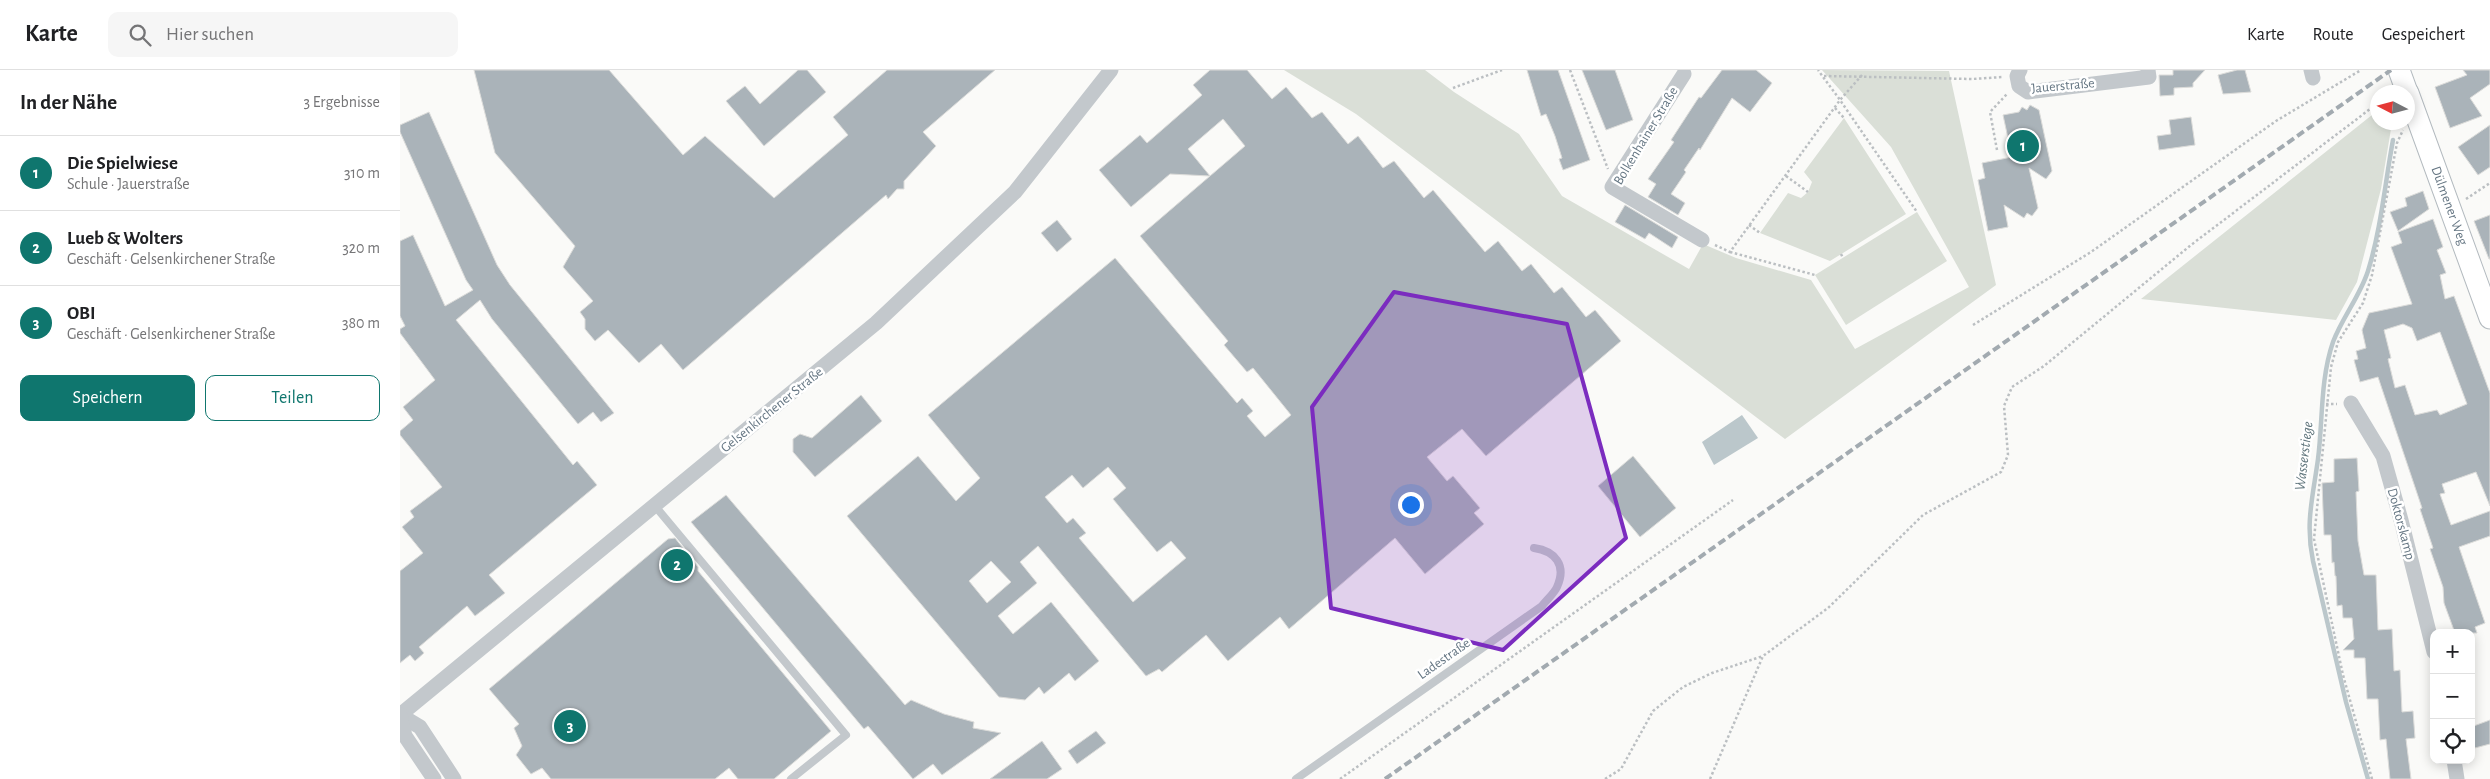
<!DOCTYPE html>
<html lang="de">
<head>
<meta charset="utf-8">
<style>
  :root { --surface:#fff; --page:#f6f6f6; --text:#202124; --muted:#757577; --line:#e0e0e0; --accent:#0f766e }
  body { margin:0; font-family:"Alegreya Sans",sans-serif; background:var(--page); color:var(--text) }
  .controls { position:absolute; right:15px; bottom:15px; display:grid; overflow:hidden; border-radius:10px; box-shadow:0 2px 12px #0003 }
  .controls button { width:45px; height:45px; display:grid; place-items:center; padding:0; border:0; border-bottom:1px solid var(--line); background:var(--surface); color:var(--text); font:25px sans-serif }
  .compass { position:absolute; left:1970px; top:15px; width:45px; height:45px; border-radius:50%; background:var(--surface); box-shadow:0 2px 12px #0003; rotate:276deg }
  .you { position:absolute; left:1010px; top:434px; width:18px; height:18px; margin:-12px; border:4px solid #fff; border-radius:50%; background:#1a73e8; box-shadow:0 0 0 8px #1a73e833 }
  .badge { display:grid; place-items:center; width:32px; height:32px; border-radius:50%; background:var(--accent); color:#fff; font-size:16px; font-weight:700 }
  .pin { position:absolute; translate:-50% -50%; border:2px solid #fff; box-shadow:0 1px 5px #0006 }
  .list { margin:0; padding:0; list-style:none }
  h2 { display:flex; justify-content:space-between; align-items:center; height:65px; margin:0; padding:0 20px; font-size:21px }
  h2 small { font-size:16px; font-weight:400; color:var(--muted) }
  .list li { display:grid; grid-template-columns:32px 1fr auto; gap:15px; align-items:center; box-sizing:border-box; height:75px; padding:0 20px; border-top:1px solid var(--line) }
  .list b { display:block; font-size:19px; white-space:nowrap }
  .list p { margin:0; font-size:16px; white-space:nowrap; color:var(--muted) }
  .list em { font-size:16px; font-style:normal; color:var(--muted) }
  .actions { display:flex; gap:10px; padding:15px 20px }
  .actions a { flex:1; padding:11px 0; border:1px solid var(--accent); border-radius:10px; text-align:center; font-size:18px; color:var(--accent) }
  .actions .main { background:var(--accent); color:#fff }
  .icon { flex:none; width:28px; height:28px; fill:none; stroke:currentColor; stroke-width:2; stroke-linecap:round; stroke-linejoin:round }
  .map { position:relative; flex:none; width:2090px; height:709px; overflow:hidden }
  header { display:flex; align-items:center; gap:30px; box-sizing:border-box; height:70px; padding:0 25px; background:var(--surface); border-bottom:1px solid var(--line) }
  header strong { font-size:24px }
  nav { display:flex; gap:28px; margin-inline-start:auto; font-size:18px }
  .search { width:350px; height:45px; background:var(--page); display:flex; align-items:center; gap:12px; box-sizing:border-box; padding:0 18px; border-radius:10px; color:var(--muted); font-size:19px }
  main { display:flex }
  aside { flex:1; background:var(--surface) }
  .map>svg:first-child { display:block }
  .green { fill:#dadfd7 }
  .water { fill:#bbc7cb }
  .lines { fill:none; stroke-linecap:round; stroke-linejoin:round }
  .stream { stroke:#bbc7cb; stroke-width:4.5 }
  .building { fill:#aab3b9; stroke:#dcdcda; fill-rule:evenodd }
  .secondary-casing { stroke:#b3babf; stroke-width:23 }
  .path { stroke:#bbbfc2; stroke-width:2.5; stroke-dasharray:2.5 2.5; stroke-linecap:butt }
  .lane { stroke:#c3c8cc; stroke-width:8 }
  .street { stroke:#c3c8cc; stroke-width:15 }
  .secondary { stroke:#fff; stroke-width:21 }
  .rail { stroke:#a2aab0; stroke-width:4; stroke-dasharray:8 4; stroke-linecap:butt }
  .marked { fill:#7b2cbf; fill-opacity:0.2; stroke:#7b2cbf; stroke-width:4; stroke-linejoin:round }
  .labels { text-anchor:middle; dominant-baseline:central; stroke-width:5; stroke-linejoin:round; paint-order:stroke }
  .street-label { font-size:14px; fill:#657683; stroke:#fff }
  .water-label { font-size:15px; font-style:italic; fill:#60757c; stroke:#fff }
</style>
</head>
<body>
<header>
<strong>Karte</strong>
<div class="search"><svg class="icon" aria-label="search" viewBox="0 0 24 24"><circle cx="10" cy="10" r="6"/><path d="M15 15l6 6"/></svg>Hier suchen</div>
<nav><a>Karte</a><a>Route</a><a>Gespeichert</a></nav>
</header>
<main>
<aside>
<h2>In der Nähe<small>3 Ergebnisse</small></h2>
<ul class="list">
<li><span class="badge">1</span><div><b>Die Spielwiese</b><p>Schule · Jauerstraße</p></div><em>310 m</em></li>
<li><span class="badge">2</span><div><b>Lueb &amp; Wolters</b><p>Geschäft · Gelsenkirchener Straße</p></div><em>320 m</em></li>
<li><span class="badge">3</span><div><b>OBI</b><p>Geschäft · Gelsenkirchener Straße</p></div><em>380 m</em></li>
</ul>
<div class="actions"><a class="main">Speichern</a><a>Teilen</a></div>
</aside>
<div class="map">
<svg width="2090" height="709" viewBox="0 0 2090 709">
  <rect width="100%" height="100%" fill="#fafaf8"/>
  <!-- green -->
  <g class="green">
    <polygon points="884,0 1025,0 1054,22 1119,64 1162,126 1289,199 1303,174 1336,188 1411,210 1455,279 1569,217 1491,77 1422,0 1549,1 1596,215 1385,369 956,44"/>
    <polygon points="1977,41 1978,52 1992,53 1981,119 1957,212 1936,250 1741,229"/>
    <polygon points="1444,48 1506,144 1430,191 1360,163 1388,123 1401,128 1408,122 1412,112 1404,102"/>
    <polygon points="1517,142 1547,191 1446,255 1415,205"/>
  </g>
  <!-- water -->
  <polygon class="water" points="1342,345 1358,368 1314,395 1302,372"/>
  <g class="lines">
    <!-- stream -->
    <path class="stream" d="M1968,709l-22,-77 -33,-141c-8,-38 0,-65 5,-102 5,-39 2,-79 15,-117 9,-24 27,-46 35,-71 13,-42 17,-88 25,-131"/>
  </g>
  <!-- building -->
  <g class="building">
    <polygon points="74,0 209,0 283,85 305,66 374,128 448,65 433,47 487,0 595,0 523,62 536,76 504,111 504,119 497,119 488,129 486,125 283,300 261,274 239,293 208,260 195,271 185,259 185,249 180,242 193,231 163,197 175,176 95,83"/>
    <polygon points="398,0 407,0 426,22 364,76 326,31 345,16 360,34"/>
    <path d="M810,0h37l25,29 14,-12 26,31 10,-6 26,32 10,-8 25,32 11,-7 30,37 9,-8 52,62 13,-11 24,30 9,-7 23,29 8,-6 24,30 9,-7 26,31 -135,115 -24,-27 -35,28 20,24 6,-5 27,32 -6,5 10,11 -59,50 -30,-36 -106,91 -9,-12 -52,44 -22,-26 -44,37 -3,-3 -13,7 -108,-130 -18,16 17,21 -39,33 15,18 38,-32 48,59 -24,20 -6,-8 -25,21 -5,-7 -14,13 -26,-3 -152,-181 71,-60 38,45 24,-23 -52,-63 187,-157 122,145 5,-5 11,13 -6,5 18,21 26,-22 -38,-47 -6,4 -23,-27 4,-4 -88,-105 70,-60 -40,-2 -39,33 -32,-37 41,-35 7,8 55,-48 -9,-10zM823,49l22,27 -35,30 -22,-27zM708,397l18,21 -13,11 44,53 14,-11 15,17 -53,44 -54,-64 7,-5 -13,-15 -6,5 -22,-26 27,-22 11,13zM591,491l20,21 -24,21 -18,-22z"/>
    <polygon points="1127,0 1158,0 1190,90 1163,100 1159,89 1162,88 1155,66 1146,44 1141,46"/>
    <polygon points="1182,0 1215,0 1233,50 1206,60"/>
    <polygon points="1322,0 1356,0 1372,13 1350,42 1332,28 1300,80 1299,78 1284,100 1286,102 1271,124 1285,133 1278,145 1248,127 1256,114 1248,109 1274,72 1271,70 1299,27 1301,28"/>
    <polygon points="1773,0 1805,0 1793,13 1793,17 1774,18 1774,25 1760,26 1759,5 1773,5"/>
    <polygon points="1837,0 1845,0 1851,22 1823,24 1818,5"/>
    <polygon points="2063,0 2090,0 2090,14 2070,28 2082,46 2050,58 2035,17 2067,5"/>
    <polygon points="1630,35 1639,40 1652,101 1646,109 1629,98 1638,138 1632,146 1627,143 1624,148 1604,135 1608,157 1588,161 1578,110 1585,108 1582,93 1612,87 1603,45 1619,42 1622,37 1627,40"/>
    <polygon points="29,42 97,195 110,215 214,343 201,352 193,342 178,354 92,249 80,230 56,250 173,395 177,391 197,415 89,505 105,523 75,546 67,536 19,577 24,583 15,591 10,585 0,593 0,501 23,483 2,457 14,447 10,441 42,417 0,365 0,361 13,350 3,337 35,310 0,263 0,259 5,256 0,246 0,171 13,165 45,236 73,220 66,210 0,62 0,55"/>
    <polygon points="1791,47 1795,75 1759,80 1757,66 1771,64 1769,50"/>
    <polygon points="2090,55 2090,97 2078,105 2058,77"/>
    <polygon points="2023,121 2029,139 1998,161 1990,142 2007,136 2005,128"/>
    <polygon points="1225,135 1278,167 1272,178 1249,163 1245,169 1215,152"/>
    <polygon points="2090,145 2090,189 2089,189 2074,151"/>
    <path d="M2033,149l10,28 -6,3 9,23 -6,2 5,24 9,-3 36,97v113l-14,-34 -34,12 3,9 -5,1 11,31 39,-14v25l-31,11 26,76 -10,4 2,6h-22l-11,-30 -1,-16 -13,-38 3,-1 -13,-39 2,-1 -44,-131 -18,5 -6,-22 4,-1 -2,-8 10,-3 -4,-18 7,-17 43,-9 -21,-57 11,-4 -4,-11zM2003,254l9,4 5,13 23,-9 27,72 -27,11 -3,-5 -22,5 -10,-30 -10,3 -7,-29 3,-1 -7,-28z"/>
    <polygon points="657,150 672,169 657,182 641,163"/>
    <polygon points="461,325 482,351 415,407 393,382 393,369 400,364 412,368"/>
    <polygon points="1233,386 1276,438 1240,467 1198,416"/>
    <polygon points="1957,388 1959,421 1956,422 1958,471 1964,505 1976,505 1978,560 1992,559 1994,601 2000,600 2002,642 2013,641 2015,668 2006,669 2011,709 1990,709 1986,669 1980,670 1978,629 1967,629 1965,588 1954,588 1954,580 1943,580 1954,569 1952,548 1943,548 1942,535 1937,536 1936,506 1935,506 1934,492 1932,493 1931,465 1924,465 1922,413 1934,412 1934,389"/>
    <polygon points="326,425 505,635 511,630 544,644 574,652 573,658 601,663 542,705 533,694 513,709 468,656 464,659 291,452"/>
    <polygon points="275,468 298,497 298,501 431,661 374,709 338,709 329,698 315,709 151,709 142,698 131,704 116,685 122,676 114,658 119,654 89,619 268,469"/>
    <polygon points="2090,650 2090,674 2071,679 2071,657"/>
    <polygon points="696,661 706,673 677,694 668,681"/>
    <polygon points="642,671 662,699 647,709 590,709"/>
  </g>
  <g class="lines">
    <defs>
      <g id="secondary">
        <polyline points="1999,0 2007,22"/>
        <path id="s1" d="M2008,23l82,225"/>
      </g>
    </defs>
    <!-- secondary casing -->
    <use href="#secondary" class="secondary-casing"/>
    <!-- path -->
    <g class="path">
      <polyline points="1170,0 1208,99"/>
      <polyline points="1462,5 1440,30 1517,142"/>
      <polyline points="1424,6 1572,9 1603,7"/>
      <polyline points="1053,18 1102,0"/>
      <polyline points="1435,38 1444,48"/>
      <polyline points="1597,80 1590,42 1607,24"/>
      <polyline points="1386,106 1408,122"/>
      <polyline points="2066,129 2090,113"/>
      <polyline points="1349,155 1360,163"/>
      <polyline points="1315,175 1330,182 1440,30 1418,0"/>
      <polyline points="1330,182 1415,205"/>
      <polyline points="1441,184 1443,188"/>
      <polyline points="1573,255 1691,182 1876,51 1961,0"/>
      <polyline points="1926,334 1937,334"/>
      <polyline points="940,709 1333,430"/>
      <polyline points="1205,709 1221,699 1253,641 1283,617 1312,603 1363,586"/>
      <polyline points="1310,709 1363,586 1428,538 1523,445 1601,402 1608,385 1604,336 1612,317 1644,296 1791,175 1978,33"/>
      <polyline points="1972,709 1943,605 1914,469 1931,297 1938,272 1963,233 1972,205 1997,73 2003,60"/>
    </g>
    <!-- lane -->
    <g class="lane">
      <polyline points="255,436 446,665 391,709"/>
      <path d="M896,709l246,-173c4,-6 12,-12 15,-19 10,-22 -2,-36 -23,-39"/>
    </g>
    <!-- street -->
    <g class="street">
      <polyline points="1620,0 1617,6 1619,16 1628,22 1749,7 1748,0"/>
      <polyline points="1911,0 1913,8"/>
      <polyline points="1284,4 1212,117 1302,170"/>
      <polyline points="1951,333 1983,386 2001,450 2034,582"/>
      <polyline points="0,645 476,253 615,122 711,0"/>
      <polyline points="0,645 20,657 54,709"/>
      <polyline points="0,645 5,666 34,709"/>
      <polyline points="2054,690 2057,709"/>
    </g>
    <!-- secondary -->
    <use href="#secondary" class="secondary"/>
    <!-- rail -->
    <polyline class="rail" points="985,709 1991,0"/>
  </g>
  <!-- marked area -->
  <path class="marked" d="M994,222l173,32 59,214 -123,112 -172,-42 -19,-201z"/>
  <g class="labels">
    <!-- street labels -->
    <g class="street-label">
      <text transform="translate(1663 16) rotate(-5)">Jauerstraße</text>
      <text transform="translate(1246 66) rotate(-59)">Bolkenhainer Straße</text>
      <text stroke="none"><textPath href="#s1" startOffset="120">Dülmener Weg</textPath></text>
      <text transform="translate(372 340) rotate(-39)">Gelsenkirchener Straße</text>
      <text transform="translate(2001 454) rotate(75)">Doktorskamp</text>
      <text transform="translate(1044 589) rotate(-35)">Ladestraße</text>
    </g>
    <!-- water labels -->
    <g class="water-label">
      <text transform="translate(1904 386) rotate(-83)">Wasserstiege</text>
    </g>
  </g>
</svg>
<div class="controls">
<button>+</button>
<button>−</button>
<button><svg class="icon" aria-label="locate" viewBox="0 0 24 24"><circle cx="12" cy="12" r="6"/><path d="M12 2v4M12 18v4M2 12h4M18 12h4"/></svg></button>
</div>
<svg class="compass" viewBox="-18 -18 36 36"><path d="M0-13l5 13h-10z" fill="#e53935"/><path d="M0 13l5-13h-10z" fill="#757577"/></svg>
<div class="you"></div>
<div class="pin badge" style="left:1623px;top:76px">1</div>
<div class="pin badge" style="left:277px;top:495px">2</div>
<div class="pin badge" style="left:170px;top:656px">3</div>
</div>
</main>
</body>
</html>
